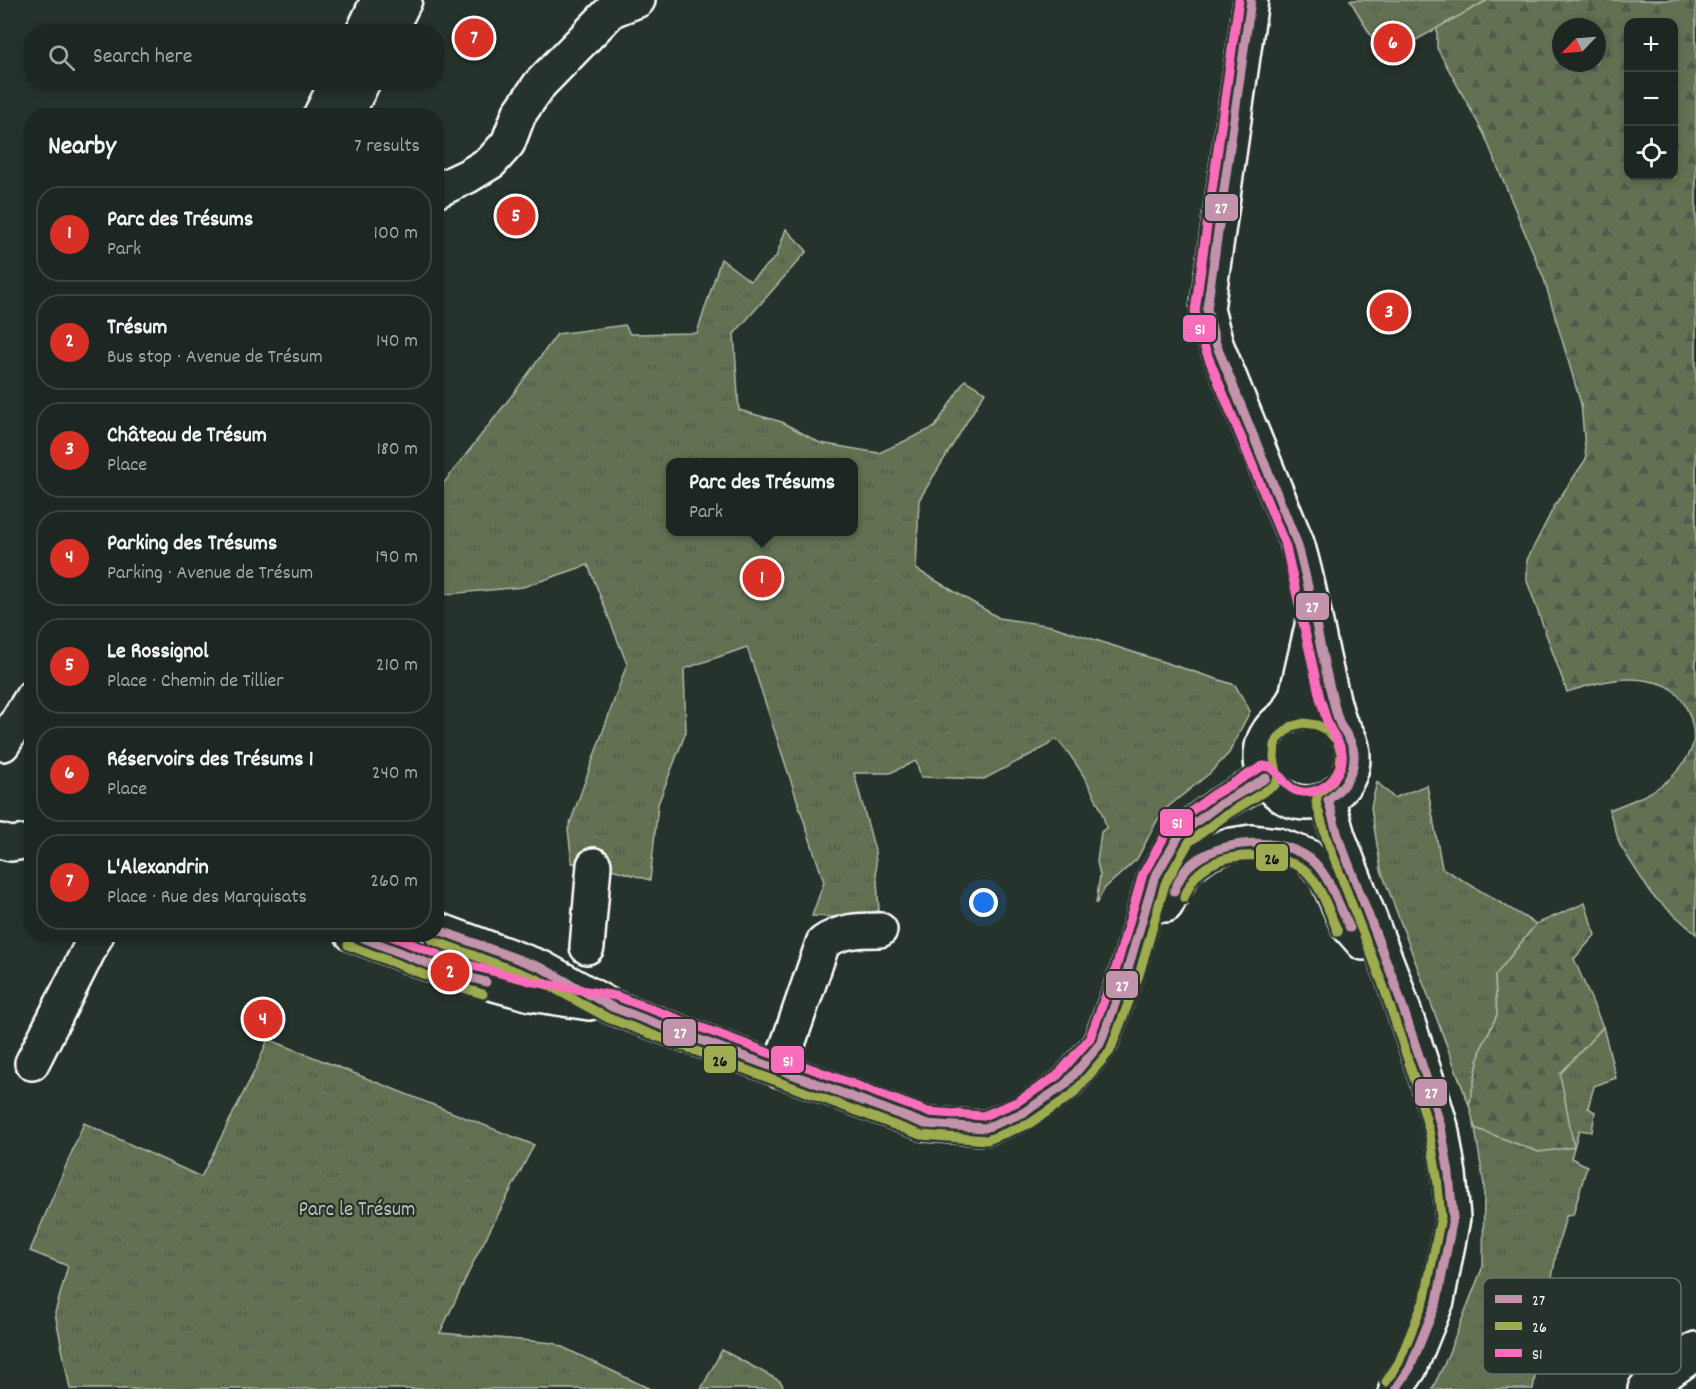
<!DOCTYPE html>
<html lang="en">
<head>
<meta charset="utf-8">
<style>
  :root { --surface:#1c2622; --page:#29322f; --text:#f1f3f6; --muted:#a0a5a5; --line:#3a4340; --accent:#d93025 }
  body { margin:0; font-family:Dekko,sans-serif; background:var(--page); color:var(--text) }
  .controls { position:absolute; right:18px; top:18px; display:grid; overflow:hidden; border-radius:12px; box-shadow:0 3px 9px #0003 }
  .controls button { width:54px; height:54px; display:grid; place-items:center; padding:0; border:0; border-bottom:2px solid var(--line); background:var(--surface); color:var(--text); font:30px sans-serif }
  .compass { position:absolute; left:1552px; top:18px; width:54px; height:54px; border-radius:50%; background:var(--surface); box-shadow:0 3px 9px #0003; rotate:245deg }
  .you { position:absolute; left:984px; top:903px; width:21px; height:21px; margin:-15px; border:4px solid #fff; border-radius:50%; background:#1a73e8; box-shadow:0 0 0 9px #1a73e833 }
  .badge { display:grid; place-items:center; width:39px; height:39px; border-radius:50%; background:var(--accent); color:#fff; font-size:20px; font-weight:700 }
  .pin { position:absolute; translate:-50% -50%; border:3px solid #fff; box-shadow:0 2px 6px #0006 }
  .popup { position:absolute; left:666px; top:458px; width:192px; height:78px; box-sizing:border-box; display:grid; place-content:center; border-radius:12px; background:var(--surface); filter:drop-shadow(0 2px 4px #0005); font-size:20px; white-space:nowrap; color:var(--muted) }
  .popup b { font-size:22px; color:var(--text) }
  .popup::after { content:''; position:absolute; left:50%; top:100%; margin-left:-12px; border:12px solid transparent; border-top-color:var(--surface) }
  .list { margin:0; padding:0; list-style:none }
  h2 { display:flex; justify-content:space-between; align-items:center; height:78px; margin:0; padding:0 24px; font-size:26px }
  h2 small { font-size:20px; font-weight:400; color:var(--muted) }
  .list li { display:grid; grid-template-columns:39px 1fr auto; gap:18px; align-items:center; box-sizing:border-box; height:96px; margin:0 12px 12px; padding:0 12px; border:2px solid var(--line); border-radius:24px }
  .list b { display:block; font-size:22px; white-space:nowrap }
  .list p { margin:0; font-size:20px; white-space:nowrap; color:var(--muted) }
  .list em { font-size:20px; font-style:normal; color:var(--muted) }
  .icon { flex:none; width:33px; height:33px; fill:none; stroke:currentColor; stroke-width:2; stroke-linecap:round; stroke-linejoin:round }
  .map { position:relative; flex:none; width:1696px; height:1389px; overflow:hidden }
  .search { position:absolute; background:var(--surface); box-shadow:0 3px 9px #0003; left:24px; top:24px; width:420px; height:66px; display:flex; align-items:center; gap:15px; box-sizing:border-box; padding:0 21px; border-radius:24px; color:var(--muted); font-size:22px }
  .panel { position:absolute; background:var(--surface); box-shadow:0 3px 9px #0003; left:24px; top:108px; width:420px; height:834px; border-radius:24px }
  .map>svg:first-child { display:block }
  .grass { fill:url(#grass-tufts); stroke:#b1b8a8; stroke-width:1.5; fill-rule:evenodd }
  .forest { fill:url(#forest-firs); stroke:#b1b8a8; stroke-width:1.5; fill-rule:evenodd }
  .lines { fill:none; stroke-linecap:round; stroke-linejoin:round }
  .minor-casing { stroke:#fff; stroke-width:38 }
  .major-casing { stroke:#fff; stroke-width:38 }
  .minor { stroke:#26332d; stroke-width:33 }
  .major { stroke:#26332d; stroke-width:33 }
  .bus-1-casing { stroke:#26332d; stroke-width:14 }
  .bus-2-casing { stroke:#26332d; stroke-width:14 }
  .bus-3-casing { stroke:#26332d; stroke-width:14 }
  .bus-1 { stroke:#c293aa; stroke-width:9 }
  .bus-2 { stroke:#9eab50; stroke-width:9 }
  .bus-3 { stroke:#fb6dba; stroke-width:9 }
  .labels { text-anchor:middle; dominant-baseline:central; stroke-width:4.5; stroke-linejoin:round; paint-order:stroke }
  .park-label { font-size:21px; fill:#b9bfb1; stroke:#26332d }
  .key { fill:#26332d; stroke:#67706c; stroke-width:1.5 }
  .key-label { font-size:16px; fill:#fff }
  .line-badge { stroke:#26332d; stroke-width:2 }
  .badge-label { font-size:16px; text-anchor:middle; font-weight:bold; fill:#fff }
  .pale-badge-label { font-size:16px; text-anchor:middle; font-weight:bold; fill:#111 }
</style>
</head>
<body>
<div class="map">
<svg width="1696" height="1389" viewBox="0 0 1696 1389">
  <defs>
    <pattern id="grass-tufts" width="24" height="20" patternUnits="userSpaceOnUse" patternTransform="scale(1.5)"><rect width="24" height="20" fill="#637152"/><path d="M3 7l-1-3M5 7V3M7 7l1-3M15 17l-1-3M17 17v-4M19 17l1-3" fill="none" stroke="#54594e"/></pattern>
    <pattern id="forest-firs" width="22" height="20" patternUnits="userSpaceOnUse" patternTransform="scale(1.5)"><rect width="22" height="20" fill="#637152"/><path d="M5 1l3.5 6h-7zM16 11l3.5 6h-7z" fill="#54594e"/></pattern>
  </defs>
  <rect width="100%" height="100%" fill="#26332d"/>
  <filter id="ink" filterUnits="userSpaceOnUse"><feTurbulence type="fractalNoise" baseFrequency=".0167" numOctaves="2"/><feDisplacementMap in="SourceGraphic" scale="12" xChannelSelector="R" yChannelSelector="G"/><feConvolveMatrix kernelMatrix="1 2 1 2 8 2 1 2 1" color-interpolation-filters="sRGB"/></filter>
  <g filter="url(#ink)">
    <!-- grass -->
    <g class="grass">
      <polygon points="1350,0 1488,0 1384,58"/>
      <path d="M786,229l21,22 -73,83 5,76 43,12 38,21 59,10 56,-26 30,-47 20,12 -66,108 -3,69 83,49 53,8 183,59 15,26 -21,42 -19,20 -41,33 -11,13 -21,40 -32,29 -9,16 4,-29 -3,-13 4,-30 5,-4c-4,-25 -32,-72 -50,-89l-11,8 -61,32 -63,-2 -5,-16 -26,12h-36l21,78 4,59c-19,9 -45,7 -67,6l12,-34 -77,-235 -63,22 2,63 -28,72 -8,76 -35,-10 -43,-7 -4,-34 59,-165 -39,-99 -65,22 -86,8 -1,-102 81,-104 40,-55 68,-9 5,9 67,-1 24,-74 29,22 26,-24zM670,462h184v70h-184z"/>
      <polygon points="1377,782 1394,798 1427,785 1442,868 1536,924 1495,976 1497,1015 1481,1049 1469,1105 1381,870 1371,807"/>
      <polygon points="1603,1027 1616,1078 1594,1086 1588,1108 1595,1112 1592,1132 1579,1130 1571,1158 1587,1166 1573,1215 1566,1216 1557,1249 1533,1389 1432,1389 1444,1365 1483,1266 1484,1185 1475,1128 1539,1152 1560,1074"/>
      <polygon points="268,1039 534,1145 475,1259 440,1333 554,1343 650,1389 70,1389 55,1313 68,1266 30,1251 84,1123 201,1177 257,1066"/>
      <polygon points="722,1350 780,1381 785,1389 701,1389"/>
    </g>
    <!-- forest -->
    <g class="forest">
      <path d="M1488,0h208v934l-44,-39 -32,-50 -11,-35c18,-7 38,-14 54,-26 12,-8 26,-25 30,-40 3,-19 -7,-45 -23,-56 -5,-4 -15,-6 -21,-7 -28,-6 -56,3 -82,11l-40,-111v-21l28,-55 31,-46 -5,-55 -37,-125 -60,-145 -47,-86v-20zM1628,22h46v154h-46zM1561,27h36v36h-36z"/>
      <polygon points="1585,903 1595,935 1574,959 1603,1027 1560,1074 1574,1147 1539,1152 1475,1128 1469,1105 1481,1049 1497,1015 1495,976 1536,924"/>
    </g>
    <g class="lines">
      <defs>
        <g id="minor">
          <polyline points="436,191 468,176 491,162 508,143 519,114 540,84 612,10 638,0"/>
          <polyline points="587,947 594,865"/>
          <polyline points="32,1063 97,934"/>
          <path d="M779,1070l44,-127c18,-13 36,-13 57,-13"/>
          <polyline points="1645,1389 1687,1359 1696,1349"/>
        </g>
        <g id="major">
          <path d="M1251,0l-44,309 9,35 81,199c18,59 24,122 43,181"/>
          <polyline points="363,32 378,0"/>
          <polyline points="389,32 405,0"/>
          <polyline points="320,116 337,82"/>
          <polyline points="346,116 363,82"/>
          <circle cx="1307" cy="757" r="46"/>
          <polyline points="1285,716 1296,696 1312,626"/>
          <polyline points="3,744 32,697"/>
          <polyline points="1328,800 1338,836 1394,981 1428,1083 1441,1127 1449,1174 1453,1218 1437,1301 1410,1368 1396,1389"/>
          <polyline points="0,841 11,844 32,841"/>
          <polyline points="1166,905 1186,868 1206,854 1226,846 1251,842 1278,845 1308,856 1325,875 1348,926 1363,943"/>
          <polyline points="436,929 542,968 612,1007 925,1124 985,1128 1023,1113 1065,1085 1100,1044 1127,972 1154,879 1180,834 1219,805 1266,778"/>
          <polyline points="352,934 450,972 531,994 589,1003"/>
        </g>
      </defs>
      <!-- minor casing -->
      <use href="#minor" class="minor-casing"/>
      <!-- major casing -->
      <use href="#major" class="major-casing"/>
      <!-- minor -->
      <use href="#minor" class="minor"/>
      <!-- major -->
      <use href="#major" class="major"/>
      <defs>
        <g id="bus-1">
          <path d="M1251,0l-44,309 9,35 81,199c15,51 22,105 36,157 2,8 4,18 8,26 6,10 12,16 13,28 1,21 -11,34 -26,46"/>
          <polyline points="1328,800 1338,836 1394,981 1428,1083 1441,1127 1449,1174 1453,1218 1437,1301 1410,1368 1396,1389"/>
          <path d="M1174,891c4,-8 7,-17 14,-24 29,-29 98,-33 127,-4 17,18 24,44 35,65"/>
          <polyline points="436,929 542,968 612,1007 925,1124 985,1128 1023,1113 1065,1085 1100,1044 1127,972 1154,879 1180,834 1219,805 1266,778"/>
          <polyline points="353,934 450,972 486,982"/>
        </g>
        <g id="bus-2">
          <path d="M1184,898c3,-7 6,-15 11,-21 20,-23 58,-25 86,-17 9,3 18,4 25,11 16,16 23,41 32,61"/>
          <polyline points="432,940 537,979 608,1018 921,1135 987,1140 1029,1124 1072,1095 1110,1051 1139,975 1165,884 1189,842 1226,815 1275,785 1278,778 1274,758 1275,745 1279,737 1292,726 1304,723 1317,725 1328,731 1337,741 1341,753 1340,766 1332,782 1318,794 1316,802 1327,840 1383,985 1417,1087 1429,1130 1437,1176 1441,1217 1425,1298 1399,1362 1386,1382"/>
          <polyline points="348,945 446,983 483,994"/>
        </g>
        <path id="bus-3" d="M386,934l68,27 80,21 82,14 312,116 55,4 34,-14 40,-26 33,-38 26,-70 27,-94 27,-47 43,-32 50,-29c14,0 18,15 28,22 9,6 22,5 31,0 13,-7 24,-24 19,-39 -3,-9 -9,-16 -13,-25 -3,-8 -5,-17 -8,-26l-34,-151 -81,-198 -10,-38 44,-311"/>
      </defs>
      <!-- bus-1 casing -->
      <use href="#bus-1" class="bus-1-casing"/>
      <!-- bus-2 casing -->
      <use href="#bus-2" class="bus-2-casing"/>
      <!-- bus-3 casing -->
      <use href="#bus-3" class="bus-3-casing"/>
      <!-- bus-1 -->
      <use href="#bus-1" class="bus-1"/>
      <!-- bus-2 -->
      <use href="#bus-2" class="bus-2"/>
      <!-- bus-3 -->
      <use href="#bus-3" class="bus-3"/>
    </g>
  </g>
  <g class="labels">
    <!-- park labels -->
    <g class="park-label">
      <text x="357" y="1211">Parc le Trésum</text>
    </g>
  </g>
  <!-- legend -->
  <rect x="1483" y="1278" width="198" height="96" rx="9" class="key"/>
  <rect x="1495" y="1295" width="27" height="8" fill="#c293aa"/>
  <rect x="1495" y="1322" width="27" height="8" fill="#9eab50"/>
  <rect x="1495" y="1349" width="27" height="8" fill="#fb6dba"/>
  <g class="key-label">
    <text x="1532" y="1305">27</text>
    <text x="1532" y="1332">26</text>
    <text x="1532" y="1359">S1</text>
  </g>
  <g class="line-badge">
    <rect x="1204" y="193" width="35" height="29" rx="6" fill="#c293aa"/>
    <rect x="1182" y="314" width="35" height="29" rx="6" fill="#fb6dba"/>
    <rect x="1295" y="592" width="35" height="29" rx="6" fill="#c293aa"/>
    <rect x="1159" y="808" width="35" height="29" rx="6" fill="#fb6dba"/>
    <rect x="1255" y="843" width="34" height="29" rx="6" fill="#9eab50"/>
    <rect x="1105" y="970" width="34" height="29" rx="6" fill="#c293aa"/>
    <rect x="662" y="1018" width="35" height="29" rx="6" fill="#c293aa"/>
    <rect x="770" y="1045" width="35" height="29" rx="6" fill="#fb6dba"/>
    <rect x="703" y="1045" width="34" height="29" rx="6" fill="#9eab50"/>
    <rect x="1414" y="1078" width="34" height="29" rx="6" fill="#c293aa"/>
  </g>
  <g class="badge-label">
    <text x="1221" y="213">27</text>
    <text x="1200" y="334">S1</text>
    <text x="1312" y="612">27</text>
    <text x="1177" y="828">S1</text>
    <text x="1122" y="991">27</text>
    <text x="680" y="1038">27</text>
    <text x="788" y="1066">S1</text>
    <text x="1431" y="1098">27</text>
  </g>
  <g class="pale-badge-label">
    <text x="1272" y="864">26</text>
    <text x="720" y="1066">26</text>
  </g>
</svg>
<div class="controls">
<button>+</button>
<button>−</button>
<button><svg class="icon" aria-label="locate" viewBox="0 0 24 24"><circle cx="12" cy="12" r="6"/><path d="M12 2v4M12 18v4M2 12h4M18 12h4"/></svg></button>
</div>
<svg class="compass" viewBox="-18 -18 36 36"><path d="M0-13l5 13h-10z" fill="#e53935"/><path d="M0 13l5-13h-10z" fill="#a0a5a5"/></svg>
<div class="you"></div>
<div class="pin badge" style="left:762px;top:578px">1</div>
<div class="popup"><b>Parc des Trésums</b>Park</div>
<div class="pin badge" style="left:450px;top:972px">2</div>
<div class="pin badge" style="left:1389px;top:312px">3</div>
<div class="pin badge" style="left:263px;top:1019px">4</div>
<div class="pin badge" style="left:516px;top:216px">5</div>
<div class="pin badge" style="left:1393px;top:43px">6</div>
<div class="pin badge" style="left:474px;top:38px">7</div>
<div class="search"><svg class="icon" aria-label="search" viewBox="0 0 24 24"><circle cx="10" cy="10" r="6"/><path d="M15 15l6 6"/></svg>Search here</div>
<section class="panel">
<h2>Nearby<small>7 results</small></h2>
<ul class="list">
<li><span class="badge">1</span><div><b>Parc des Trésums</b><p>Park</p></div><em>100 m</em></li>
<li><span class="badge">2</span><div><b>Trésum</b><p>Bus stop · Avenue de Trésum</p></div><em>140 m</em></li>
<li><span class="badge">3</span><div><b>Château de Trésum</b><p>Place</p></div><em>180 m</em></li>
<li><span class="badge">4</span><div><b>Parking des Trésums</b><p>Parking · Avenue de Trésum</p></div><em>190 m</em></li>
<li><span class="badge">5</span><div><b>Le Rossignol</b><p>Place · Chemin de Tillier</p></div><em>210 m</em></li>
<li><span class="badge">6</span><div><b>Réservoirs des Trésums 1</b><p>Place</p></div><em>240 m</em></li>
<li><span class="badge">7</span><div><b>L'Alexandrin</b><p>Place · Rue des Marquisats</p></div><em>260 m</em></li>
</ul>
</section>
</div>
</body>
</html>
